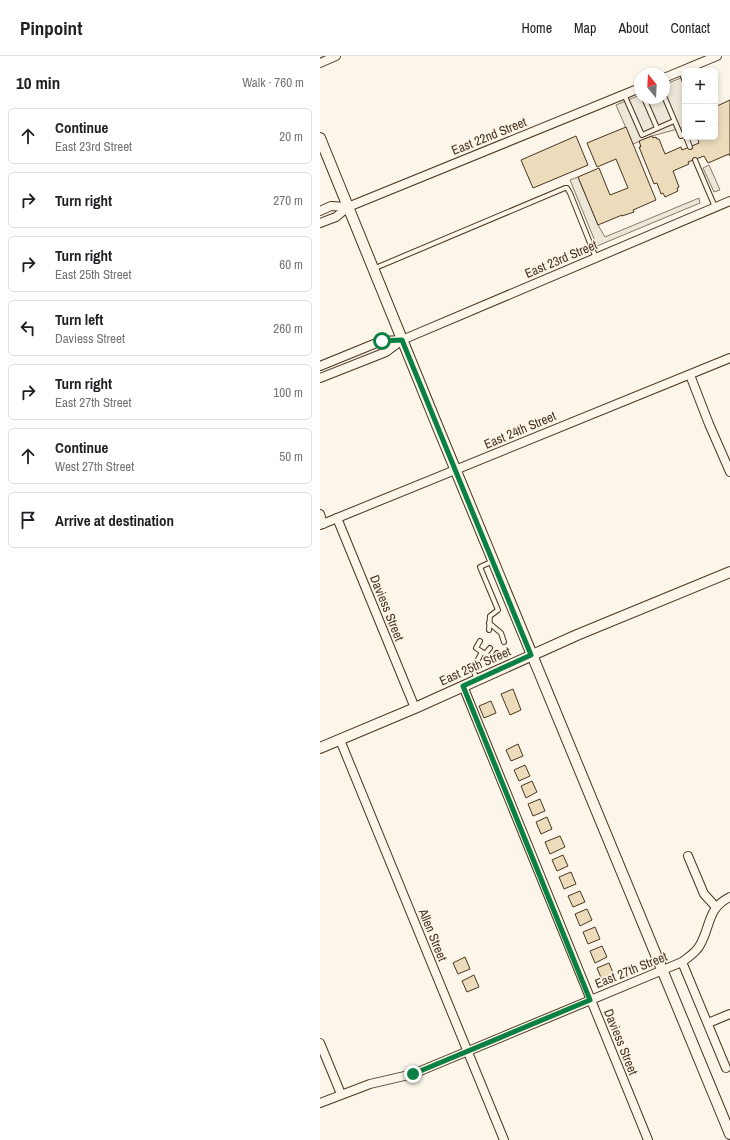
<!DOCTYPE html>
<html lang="en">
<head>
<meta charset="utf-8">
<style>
  :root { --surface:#fff; --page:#f2f2f2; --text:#202124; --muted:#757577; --line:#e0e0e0 }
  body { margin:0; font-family:"Archivo Narrow",sans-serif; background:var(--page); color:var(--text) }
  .controls { position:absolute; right:12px; top:12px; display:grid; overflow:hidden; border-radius:6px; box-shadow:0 2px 6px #0003 }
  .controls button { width:36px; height:36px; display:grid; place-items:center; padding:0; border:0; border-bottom:1px solid var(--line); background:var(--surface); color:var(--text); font:20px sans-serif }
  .compass { position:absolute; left:314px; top:12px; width:36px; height:36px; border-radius:50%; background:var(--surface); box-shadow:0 2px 6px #0003; rotate:342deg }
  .stop { position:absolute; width:12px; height:12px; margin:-9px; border:3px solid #0b8043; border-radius:50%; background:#fff }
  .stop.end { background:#0b8043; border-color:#fff; box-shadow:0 1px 4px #0008 }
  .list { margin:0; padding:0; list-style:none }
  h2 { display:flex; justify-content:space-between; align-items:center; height:52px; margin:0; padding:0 16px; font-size:17px }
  h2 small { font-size:13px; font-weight:400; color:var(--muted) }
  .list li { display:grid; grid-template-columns:26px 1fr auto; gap:12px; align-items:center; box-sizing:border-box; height:56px; margin:0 8px 8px; padding:0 8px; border:1px solid var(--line); border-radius:6px }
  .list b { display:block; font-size:15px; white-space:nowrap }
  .list p { margin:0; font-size:13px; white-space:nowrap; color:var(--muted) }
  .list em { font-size:13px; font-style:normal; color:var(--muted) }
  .icon { flex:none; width:22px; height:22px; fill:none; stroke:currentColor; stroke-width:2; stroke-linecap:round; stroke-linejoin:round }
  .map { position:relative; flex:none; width:410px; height:1084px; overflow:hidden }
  header { display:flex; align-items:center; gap:24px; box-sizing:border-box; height:56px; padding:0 20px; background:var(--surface); border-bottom:1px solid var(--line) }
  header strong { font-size:19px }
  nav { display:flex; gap:22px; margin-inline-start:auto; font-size:14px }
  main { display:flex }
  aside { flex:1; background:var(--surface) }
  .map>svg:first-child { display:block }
  .parking { fill:#ede7d9; stroke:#887966 }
  .building { fill:#ecdcbc; stroke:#4a3520 }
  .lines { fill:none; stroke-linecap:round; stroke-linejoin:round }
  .service-casing { stroke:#4a3520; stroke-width:6 }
  .minor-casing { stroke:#4a3520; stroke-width:10 }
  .tertiary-casing { stroke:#4a3520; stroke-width:12 }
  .service { stroke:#fbf6e9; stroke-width:4 }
  .minor { stroke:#fbf6e9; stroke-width:8 }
  .tertiary { stroke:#fbf6e9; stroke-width:10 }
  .route { stroke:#0b8043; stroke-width:5 }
  .labels { text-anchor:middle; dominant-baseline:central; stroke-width:3; stroke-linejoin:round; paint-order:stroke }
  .street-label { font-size:13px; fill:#4a3520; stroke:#fbf6e9 }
</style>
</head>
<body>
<header>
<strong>Pinpoint</strong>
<nav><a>Home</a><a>Map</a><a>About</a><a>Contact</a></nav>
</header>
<main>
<aside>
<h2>10 min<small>Walk · 760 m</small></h2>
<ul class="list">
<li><svg class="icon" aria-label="ahead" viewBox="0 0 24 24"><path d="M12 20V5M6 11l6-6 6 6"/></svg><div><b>Continue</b><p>East 23rd Street</p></div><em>20 m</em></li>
<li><svg class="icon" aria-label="right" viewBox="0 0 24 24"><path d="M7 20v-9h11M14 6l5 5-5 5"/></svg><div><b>Turn right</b></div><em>270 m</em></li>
<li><svg class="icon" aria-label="right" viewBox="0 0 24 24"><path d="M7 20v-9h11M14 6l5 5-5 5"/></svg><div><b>Turn right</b><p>East 25th Street</p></div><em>60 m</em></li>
<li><svg class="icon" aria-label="left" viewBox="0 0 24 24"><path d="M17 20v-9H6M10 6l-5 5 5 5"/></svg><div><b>Turn left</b><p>Daviess Street</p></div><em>260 m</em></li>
<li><svg class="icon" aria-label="right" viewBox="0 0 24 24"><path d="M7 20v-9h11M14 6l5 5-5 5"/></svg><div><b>Turn right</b><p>East 27th Street</p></div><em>100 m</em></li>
<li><svg class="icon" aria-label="ahead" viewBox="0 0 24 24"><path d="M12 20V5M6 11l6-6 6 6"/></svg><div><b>Continue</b><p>West 27th Street</p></div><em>50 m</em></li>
<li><svg class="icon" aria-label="arrive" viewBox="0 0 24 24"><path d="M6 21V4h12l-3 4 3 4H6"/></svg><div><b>Arrive at destination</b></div></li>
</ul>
</aside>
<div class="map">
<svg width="410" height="1084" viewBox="0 0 410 1084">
  <rect width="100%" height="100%" fill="#fbf6e9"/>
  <!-- parking -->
  <g class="parking">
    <polygon points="365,20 365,71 332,80 313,88 296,49 320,39 320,42 344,42 344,29"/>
    <polygon points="389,109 400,134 394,136 383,112"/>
    <polygon points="258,121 278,169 285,181 379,142 380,147 277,190 250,124"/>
  </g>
  <!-- building -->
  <g class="building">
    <polygon points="410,44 410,100 409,98 388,107 384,100 368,106 369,108 353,115 359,131 357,132 358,135 345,141 343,137 341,138 337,127 334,128 319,91 321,91 319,85 332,80 333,82 336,81 337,83 339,83 345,98 361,91 362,94 379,87 377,81 395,81 395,71 398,69 395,61 395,51"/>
    <polygon points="306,71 336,144 313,154 314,156 302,160 302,159 278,169 258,121 279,112 290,139 308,132 296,103 277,111 267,87"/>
    <polygon points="256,80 268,109 213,132 201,104"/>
    <polygon points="193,633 201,654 190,659 181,638"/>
    <polygon points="171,645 176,657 164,662 159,650"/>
    <polygon points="198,688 203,700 191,705 186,694"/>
    <polygon points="205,709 210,720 199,725 194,714"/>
    <polygon points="212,725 217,736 206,742 201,730"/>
    <polygon points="220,743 225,755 213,760 208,748"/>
    <polygon points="227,761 232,773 221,778 216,766"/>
    <polygon points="240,780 245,791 230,798 225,786"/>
    <polygon points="243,799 248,810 237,815 232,804"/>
    <polygon points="251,816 256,828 244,833 239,821"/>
    <polygon points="260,835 265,846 253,851 248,840"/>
    <polygon points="267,853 272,864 260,870 255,858"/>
    <polygon points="275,871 280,883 268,888 263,876"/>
    <polygon points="282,890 287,901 275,907 270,895"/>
    <polygon points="145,901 150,913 138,918 133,907"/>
    <polygon points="289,907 294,919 282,924 277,912"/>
    <polygon points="154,919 159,931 147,936 142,925"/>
  </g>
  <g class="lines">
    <defs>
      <g id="service">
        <polyline points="361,15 365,26"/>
        <polyline points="304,38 322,79 354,65"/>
        <polyline points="344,40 361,80 365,78"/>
        <polyline points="324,42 337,72"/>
        <polyline points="366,81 370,91"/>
        <polyline points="375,104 395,151"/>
        <polyline points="53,213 245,132 247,132 250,137 276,202"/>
        <polyline points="169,567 181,577 184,586"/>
        <polyline points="169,574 170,560 178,554 160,511 173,505"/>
        <polyline points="162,596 173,603 177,597"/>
        <polyline points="165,598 170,592"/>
        <polyline points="157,624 153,613 162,596 156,592 160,585"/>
      </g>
      <g id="minor">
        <polyline points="0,7 16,0"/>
        <polyline points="344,22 397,0"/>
        <polyline points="0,155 11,150 28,151"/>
        <polyline points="0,167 16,161 28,151 320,32"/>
        <polyline points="0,310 54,288 62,285 81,284"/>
        <polyline points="370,319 389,368 410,416"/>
        <polyline points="0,322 66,296 82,284 410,145"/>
        <polyline points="0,458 3,468"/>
        <polyline points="17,462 95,652"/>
        <polyline points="0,469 410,302"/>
        <polyline points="143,630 328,1084"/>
        <polyline points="20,684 184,1084"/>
        <polyline points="368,800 384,838 396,851"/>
        <polyline points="362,906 406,1012"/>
        <polyline points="388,967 410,958"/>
        <polyline points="0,987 21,1038"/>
        <path d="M0,1047l50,-19 43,-10 269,-112c6,-5 14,-9 18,-17 11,-19 7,-37 30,-48"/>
      </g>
      <g id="tertiary">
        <path d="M0,82c134,333 274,663 410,996"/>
        <polyline points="0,692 95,652 257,579 410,516"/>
      </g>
    </defs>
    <!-- service casing -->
    <use href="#service" class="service-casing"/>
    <!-- minor casing -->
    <use href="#minor" class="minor-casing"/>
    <!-- tertiary casing -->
    <use href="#tertiary" class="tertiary-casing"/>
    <!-- service -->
    <use href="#service" class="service"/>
    <!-- minor -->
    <use href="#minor" class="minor"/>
    <!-- tertiary -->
    <use href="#tertiary" class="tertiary"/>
  </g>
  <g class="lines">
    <!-- route -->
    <polyline class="route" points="62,285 82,284 211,599 143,630 270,944 93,1018"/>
  </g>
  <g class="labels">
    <!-- street labels -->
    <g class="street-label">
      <text transform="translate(169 80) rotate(-22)">East 22nd Street</text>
      <text transform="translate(241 203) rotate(-23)">East 23rd Street</text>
      <text transform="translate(200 374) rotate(-23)">East 24th Street</text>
      <text transform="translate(67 552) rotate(68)">Daviess Street</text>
      <text transform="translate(155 610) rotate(-24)">East 25th Street</text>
      <text transform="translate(113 879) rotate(68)">Allen Street</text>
      <text transform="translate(311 914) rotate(-22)">East 27th Street</text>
      <text transform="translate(301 986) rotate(68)">Daviess Street</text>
    </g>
  </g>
</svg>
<div class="controls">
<button>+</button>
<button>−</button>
</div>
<svg class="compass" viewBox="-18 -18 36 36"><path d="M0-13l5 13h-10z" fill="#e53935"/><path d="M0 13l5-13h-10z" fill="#757577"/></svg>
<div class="stop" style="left:62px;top:285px"></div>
<div class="stop end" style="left:93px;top:1018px"></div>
</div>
</main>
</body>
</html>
